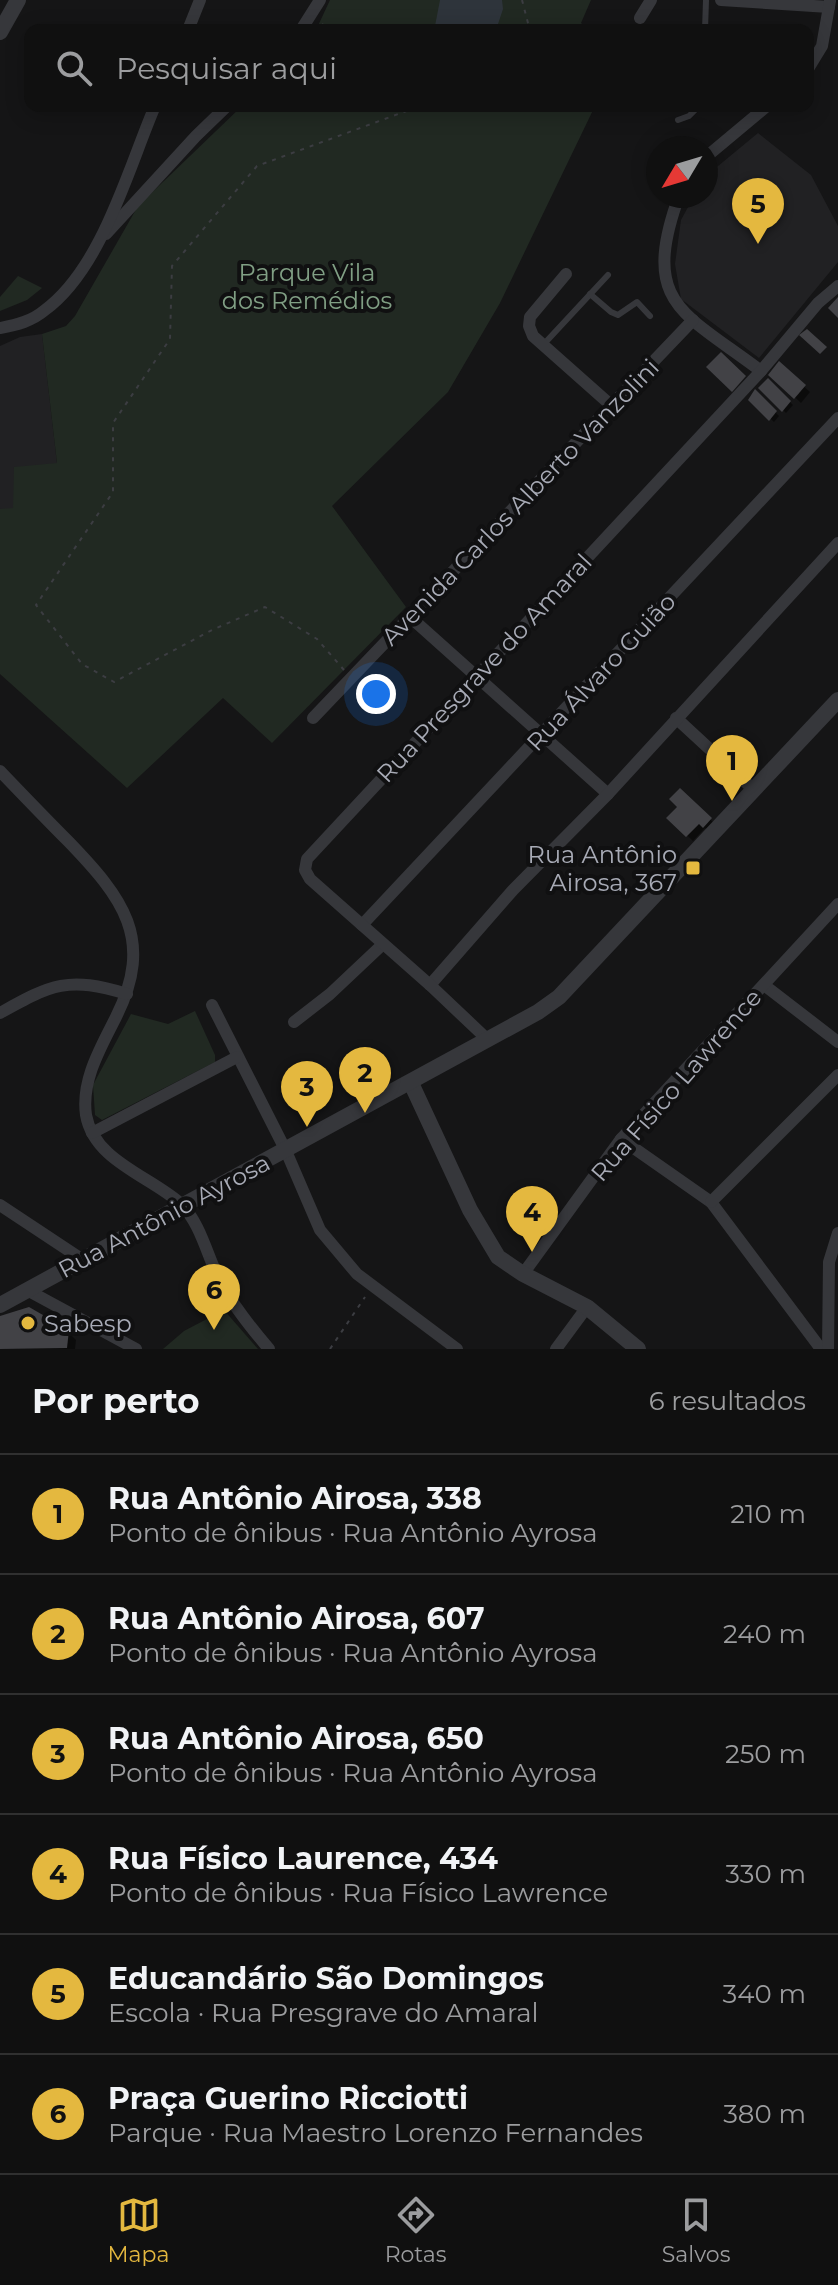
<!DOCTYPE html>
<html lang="pt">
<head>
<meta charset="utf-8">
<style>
  :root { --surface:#101010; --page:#191919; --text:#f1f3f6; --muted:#9c9d9f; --line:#303030; --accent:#e4b83f }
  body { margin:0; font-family:Montserrat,sans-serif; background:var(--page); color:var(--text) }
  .compass { position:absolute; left:646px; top:136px; width:72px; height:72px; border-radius:50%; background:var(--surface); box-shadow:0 4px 20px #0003; rotate:232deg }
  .you { position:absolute; left:376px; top:694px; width:28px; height:28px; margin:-20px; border:6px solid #fff; border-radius:50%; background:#1a73e8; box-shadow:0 0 0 12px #1a73e833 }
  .badge { display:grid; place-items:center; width:52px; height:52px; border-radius:50%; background:var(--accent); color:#111; font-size:26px; font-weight:700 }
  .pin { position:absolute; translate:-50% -66px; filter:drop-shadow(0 2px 4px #0008) }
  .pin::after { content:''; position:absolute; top:42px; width:28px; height:24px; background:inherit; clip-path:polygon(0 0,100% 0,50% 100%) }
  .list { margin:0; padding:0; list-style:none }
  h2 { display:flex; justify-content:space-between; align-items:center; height:104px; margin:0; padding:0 32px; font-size:34px }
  h2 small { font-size:26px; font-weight:400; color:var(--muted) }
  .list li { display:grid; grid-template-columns:52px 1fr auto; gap:24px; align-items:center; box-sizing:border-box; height:120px; padding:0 32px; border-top:2px solid var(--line) }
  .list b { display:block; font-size:30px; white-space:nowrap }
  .list p { margin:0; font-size:26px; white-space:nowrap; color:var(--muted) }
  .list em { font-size:26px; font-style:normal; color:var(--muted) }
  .icon { flex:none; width:44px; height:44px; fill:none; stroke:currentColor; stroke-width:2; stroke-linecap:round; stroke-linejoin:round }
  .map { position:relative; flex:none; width:838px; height:1349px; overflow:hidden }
  .search { position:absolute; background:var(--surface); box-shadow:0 4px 20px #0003; left:24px; right:24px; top:24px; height:88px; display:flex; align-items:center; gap:20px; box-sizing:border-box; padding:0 28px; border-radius:16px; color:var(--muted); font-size:30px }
  .sheet { height:824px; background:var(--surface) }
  nav { display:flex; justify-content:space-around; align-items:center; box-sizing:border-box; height:112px; border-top:2px solid var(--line); background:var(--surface); font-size:22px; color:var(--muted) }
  nav a { display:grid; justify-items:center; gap:4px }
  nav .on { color:var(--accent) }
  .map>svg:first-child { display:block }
  .built { fill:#212123 }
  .green { fill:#212922 }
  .water { fill:#2e343b }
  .shadow { fill:#0007 }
  .building { fill:#424246 }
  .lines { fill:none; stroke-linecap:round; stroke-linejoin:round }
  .path { stroke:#3c3d42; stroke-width:2; stroke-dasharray:4 6; stroke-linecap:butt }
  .service { stroke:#36373b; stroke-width:6 }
  .minor { stroke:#36373b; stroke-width:12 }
  .tertiary { stroke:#36373b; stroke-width:16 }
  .poi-dot { fill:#e4b83f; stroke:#101011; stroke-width:3 }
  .labels { text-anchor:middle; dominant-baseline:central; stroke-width:8; stroke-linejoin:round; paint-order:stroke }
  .park-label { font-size:24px; fill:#809f84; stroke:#101011 }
  .street-label { font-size:24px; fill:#a8abb6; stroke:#101011 }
  .poi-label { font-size:24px; fill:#a8abb6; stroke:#101011; text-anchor:end }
</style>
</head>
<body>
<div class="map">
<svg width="838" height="1349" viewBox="0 0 838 1349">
  <rect width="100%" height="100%" fill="#151516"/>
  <!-- built -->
  <g class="built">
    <polygon points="758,133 811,175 838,226 838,262 759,358 681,299 675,264 681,220 694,196 706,196 706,176"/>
    <polygon points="42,334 57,463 13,509 0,509 0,346 20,337"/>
  </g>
  <!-- green -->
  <g class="green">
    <polygon points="330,0 591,0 581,23 588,30 316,30"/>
    <polygon points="242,106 595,106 500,303 448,392 332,506 406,607 272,743 223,698 127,788 0,674 0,509 13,508 14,467 57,463 42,334 66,326 75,316 138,206"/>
    <polygon points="18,276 42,288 27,300 0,311 0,297"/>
    <polygon points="195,1011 215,1055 215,1062 102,1120 95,1115 93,1085 131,1014 168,1024"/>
    <polygon points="224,1310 258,1349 163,1349 184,1331"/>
  </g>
  <!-- water -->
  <polygon class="water" points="440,0 502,0 503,9 496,30 439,30 435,26"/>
  <!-- shadow -->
  <g class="shadow">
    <polygon points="779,364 810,392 801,403 771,374"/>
    <polygon points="768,381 793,405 786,413 761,388"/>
    <polygon points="755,392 779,416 774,422 750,399"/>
    <polygon points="680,790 716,825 710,832 705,828 693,841 669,818 680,807"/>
    <polygon points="0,1318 68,1332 76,1340 75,1349 0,1349"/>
  </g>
  <!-- building -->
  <g class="building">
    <polygon points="838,297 838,318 828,308"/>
    <polygon points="807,329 827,347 820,354 799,335"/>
    <polygon points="721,352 746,376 732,392 706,367"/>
    <polygon points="779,361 806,385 794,399 768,375"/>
    <polygon points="768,378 791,401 782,412 758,388"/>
    <polygon points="755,389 777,411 769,421 748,400"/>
    <polygon points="680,788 712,818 703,828 699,824 686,837 666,818 677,807 669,799"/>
    <polygon points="29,1307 69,1330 67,1348 0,1349 0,1316"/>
  </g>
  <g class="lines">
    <!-- path -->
    <g class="path">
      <polyline points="522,0 529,27 528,30"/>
      <polyline points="322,24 330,30"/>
      <polyline points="344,670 317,639 265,607 212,630 114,682 82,664 36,605 113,492 113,423 170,339 172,266 257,166 420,106"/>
      <polyline points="330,1349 365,1297"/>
    </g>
    <!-- service -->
    <g class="service">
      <polyline points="705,30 706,0"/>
      <polyline points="678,120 689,116 699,106"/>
      <polyline points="590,294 611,312 618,315 637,302 650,316"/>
      <polyline points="543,345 608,275"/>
    </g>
    <!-- minor -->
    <g class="minor">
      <polyline points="721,0 829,7"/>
      <polyline points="640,18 651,0"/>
      <polyline points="188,30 200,0"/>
      <polyline points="301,30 320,0"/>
      <polyline points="808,69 822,46 830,1"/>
      <polyline points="706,157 767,106"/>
      <path d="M679,196c-39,108 4,116 82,175"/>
      <polyline points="106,234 196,136 227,106"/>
      <polyline points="566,274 530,317 529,326 533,336 613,407"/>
      <path d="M0,328c17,-3 32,-7 45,-18 57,-42 83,-141 110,-204"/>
      <polyline points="409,616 608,794"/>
      <polyline points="313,718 693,320"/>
      <polyline points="676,718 754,790"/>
      <path d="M0,771c23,24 45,47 68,70 55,57 87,98 48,176 -15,30 -35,63 -30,98 8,46 64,61 95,89 21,21 27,56 41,81 13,23 30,44 47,64"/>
      <polyline points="362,925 838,418"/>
      <polyline points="430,985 513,890 608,794 838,543"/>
      <polyline points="764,985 838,1042"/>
      <polyline points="212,1005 286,1151 320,1230 357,1274 457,1349"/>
      <path d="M0,1013c52,-29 68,-37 127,-19"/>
      <polyline points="294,1022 330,994 382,945"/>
      <polyline points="487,1039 430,985 310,879 305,870 307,859 761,371 818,303 838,286"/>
      <polyline points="92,1133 237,1057"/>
      <polyline points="621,1139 711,1202 821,1349"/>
      <polyline points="711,1202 838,1075"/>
      <polyline points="0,1205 83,1260"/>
      <polyline points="523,1274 621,1139 838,904"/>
      <polyline points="27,1290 136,1349"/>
      <polyline points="556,1349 587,1307"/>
      <polyline points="828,1349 829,1262 838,1233"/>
    </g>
    <!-- tertiary -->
    <g class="tertiary">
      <polyline points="0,32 18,0"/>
      <polyline points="411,1083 470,1210 498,1257 523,1274 587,1307 638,1349"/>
      <polyline points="0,1305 538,1012 559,997 838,700"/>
    </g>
  </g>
  <!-- markers -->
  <g class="poi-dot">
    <rect x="685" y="860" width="16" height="16" rx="4"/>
    <circle cx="28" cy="1323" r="8"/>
  </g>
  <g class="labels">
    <!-- park labels -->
    <g class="park-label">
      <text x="307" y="272">Parque Vila<tspan x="307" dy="28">dos Remédios</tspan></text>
    </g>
    <!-- street labels -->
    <g class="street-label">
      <text transform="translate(520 502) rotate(-46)">Avenida Carlos Alberto Vanzolini</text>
      <text transform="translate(484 668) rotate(-47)">Rua Presgrave do Amaral</text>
      <text transform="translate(601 672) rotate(-47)">Rua Álvaro Guião</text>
      <text transform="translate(676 1085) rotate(-49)">Rua Físico Lawrence</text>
      <text transform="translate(164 1216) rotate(-28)">Rua Antônio Ayrosa</text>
    </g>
    <!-- poi labels -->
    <g class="poi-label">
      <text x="677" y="854">Rua Antônio<tspan x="677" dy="28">Airosa, 367</tspan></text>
      <text x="44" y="1323" text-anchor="start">Sabesp</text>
    </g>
  </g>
</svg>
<svg class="compass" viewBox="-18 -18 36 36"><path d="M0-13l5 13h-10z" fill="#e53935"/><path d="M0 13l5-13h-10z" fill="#9c9d9f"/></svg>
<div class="you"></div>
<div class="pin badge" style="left:732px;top:801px">1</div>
<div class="pin badge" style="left:365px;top:1113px">2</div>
<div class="pin badge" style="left:307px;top:1127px">3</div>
<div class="pin badge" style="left:532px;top:1252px">4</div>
<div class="pin badge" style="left:758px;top:244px">5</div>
<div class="pin badge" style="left:214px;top:1330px">6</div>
<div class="search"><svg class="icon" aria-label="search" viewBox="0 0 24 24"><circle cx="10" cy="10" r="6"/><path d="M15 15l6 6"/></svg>Pesquisar aqui</div>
</div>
<section class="sheet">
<h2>Por perto<small>6 resultados</small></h2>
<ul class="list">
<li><span class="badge">1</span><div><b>Rua Antônio Airosa, 338</b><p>Ponto de ônibus · Rua Antônio Ayrosa</p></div><em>210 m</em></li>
<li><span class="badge">2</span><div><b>Rua Antônio Airosa, 607</b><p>Ponto de ônibus · Rua Antônio Ayrosa</p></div><em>240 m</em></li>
<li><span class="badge">3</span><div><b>Rua Antônio Airosa, 650</b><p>Ponto de ônibus · Rua Antônio Ayrosa</p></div><em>250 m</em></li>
<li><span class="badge">4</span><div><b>Rua Físico Laurence, 434</b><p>Ponto de ônibus · Rua Físico Lawrence</p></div><em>330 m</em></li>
<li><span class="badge">5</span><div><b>Educandário São Domingos</b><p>Escola · Rua Presgrave do Amaral</p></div><em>340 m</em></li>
<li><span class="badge">6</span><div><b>Praça Guerino Ricciotti</b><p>Parque · Rua Maestro Lorenzo Fernandes</p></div><em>380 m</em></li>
</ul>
</section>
<nav>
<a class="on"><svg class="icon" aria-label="map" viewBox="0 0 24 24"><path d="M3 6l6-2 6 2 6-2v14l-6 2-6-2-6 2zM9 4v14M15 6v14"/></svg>Mapa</a>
<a><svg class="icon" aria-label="directions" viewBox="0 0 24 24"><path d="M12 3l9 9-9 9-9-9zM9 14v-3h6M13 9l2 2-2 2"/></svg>Rotas</a>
<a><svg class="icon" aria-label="saved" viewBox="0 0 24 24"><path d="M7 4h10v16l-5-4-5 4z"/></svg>Salvos</a>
</nav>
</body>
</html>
